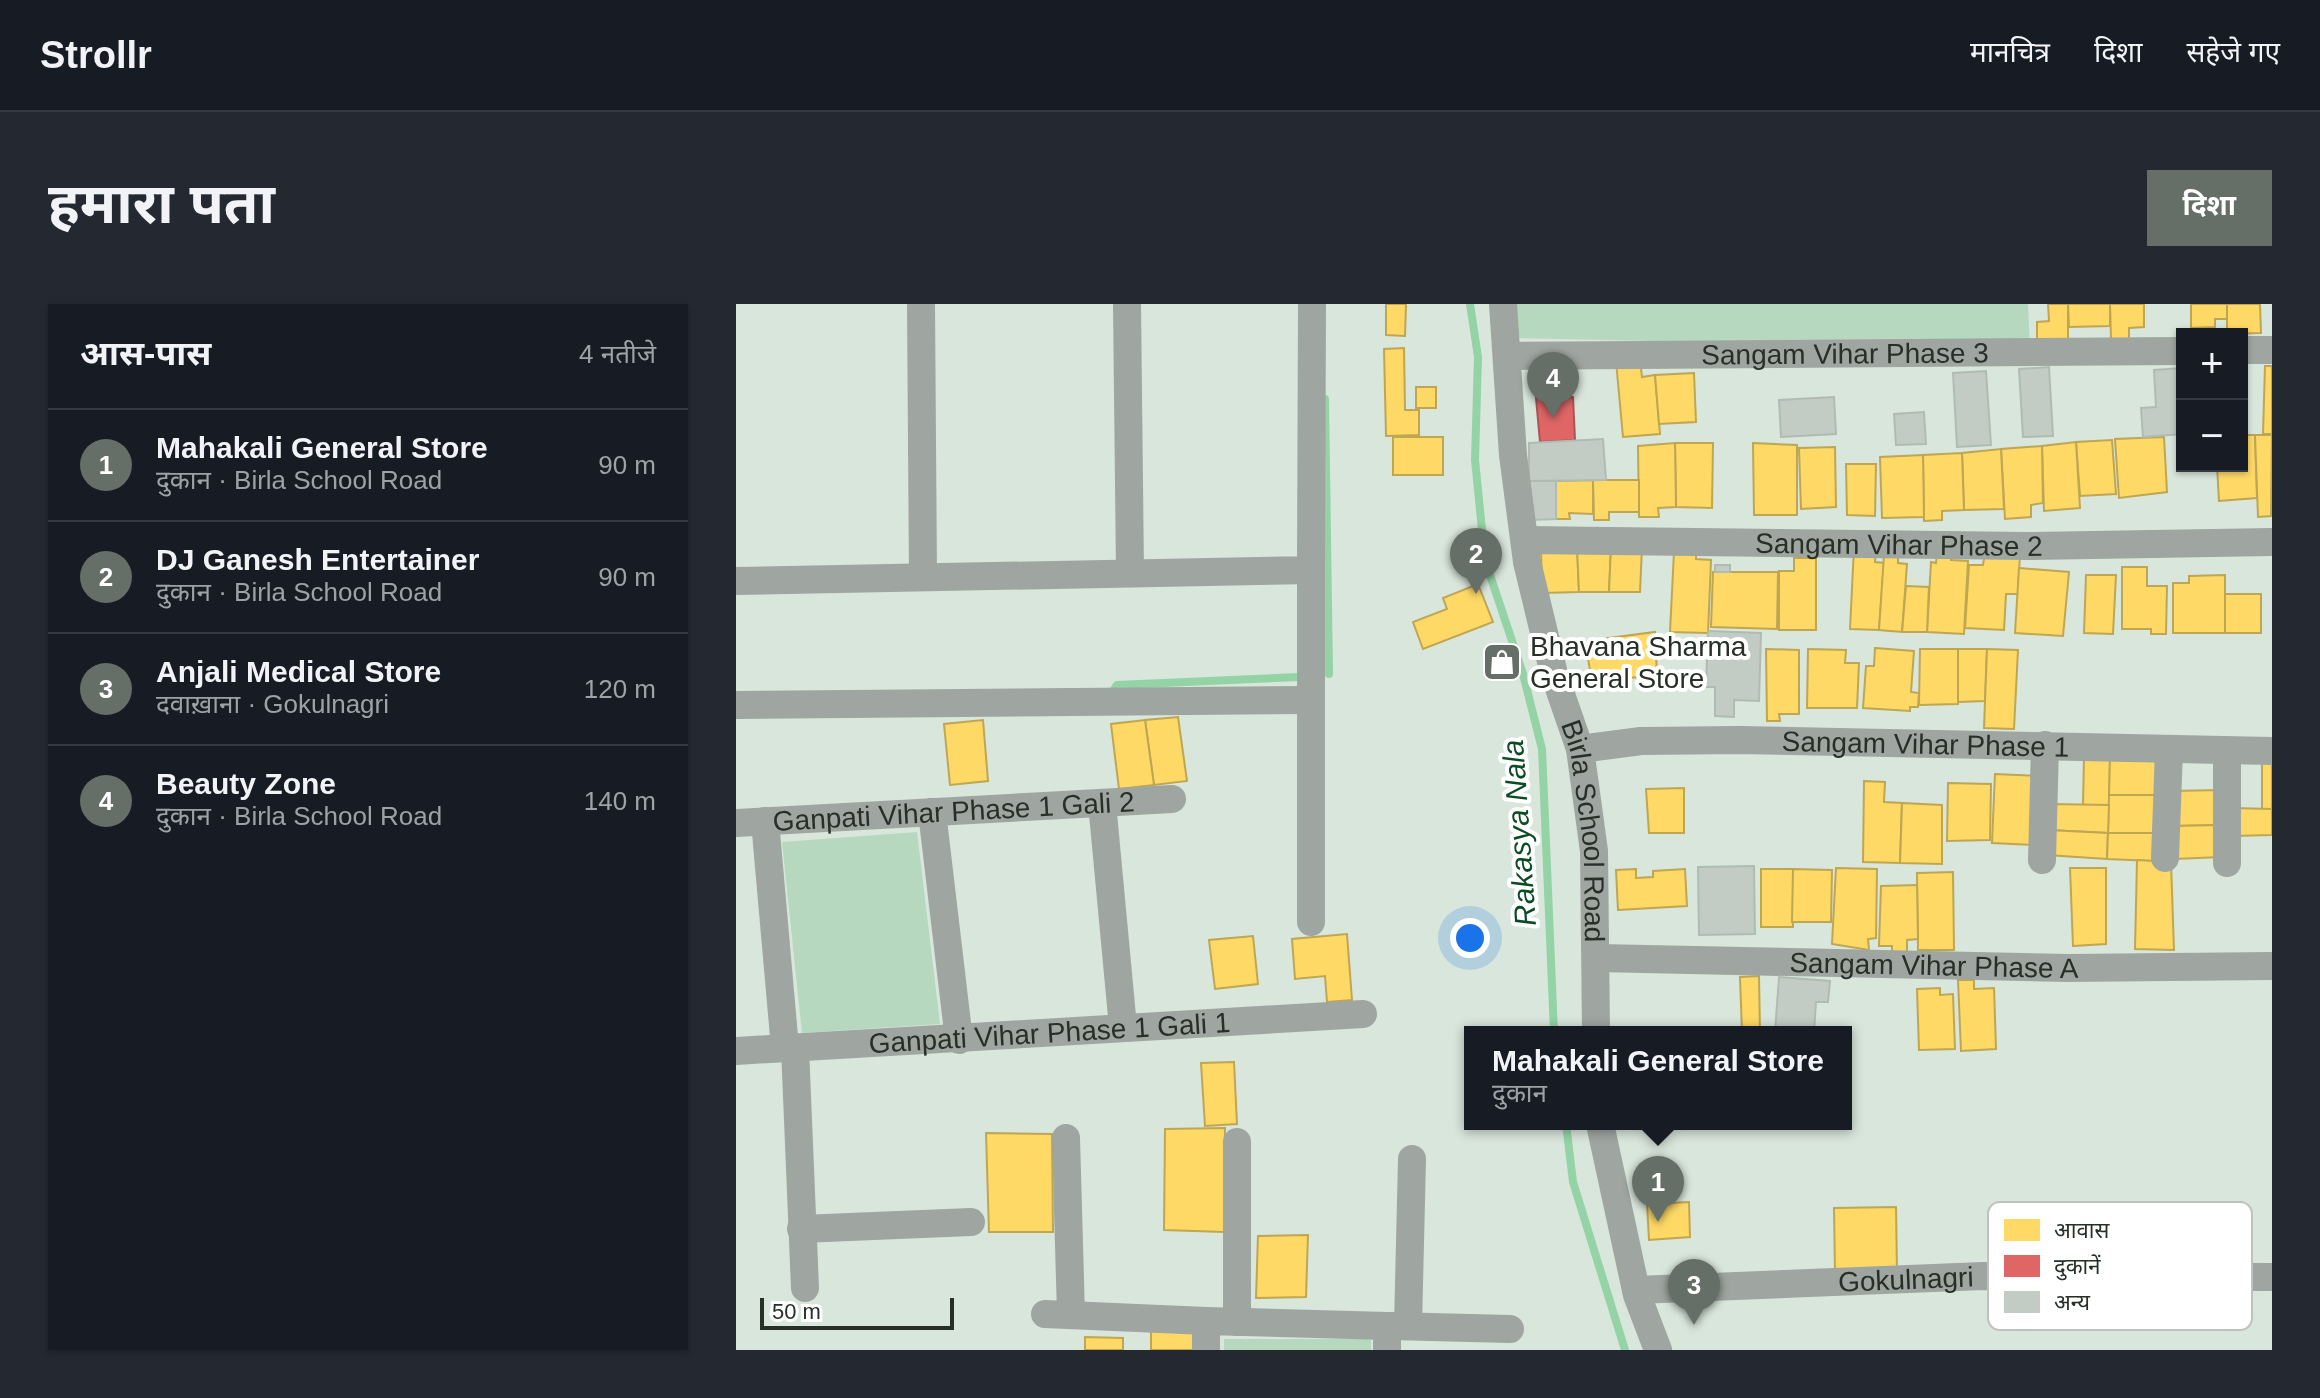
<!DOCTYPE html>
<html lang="hi">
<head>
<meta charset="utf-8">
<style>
  :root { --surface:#171b24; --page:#242831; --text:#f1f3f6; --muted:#9ea1a6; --line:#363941; --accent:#656f67 }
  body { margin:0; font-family:Helvetica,"Noto Sans Devanagari",sans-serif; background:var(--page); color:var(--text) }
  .controls { position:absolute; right:24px; top:24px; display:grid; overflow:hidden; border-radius:0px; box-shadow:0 2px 6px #0004 }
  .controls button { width:72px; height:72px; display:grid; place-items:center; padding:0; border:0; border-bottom:2px solid var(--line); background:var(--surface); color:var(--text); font:40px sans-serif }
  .scale { position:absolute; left:24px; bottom:20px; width:194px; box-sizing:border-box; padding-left:8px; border:4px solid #262f28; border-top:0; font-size:22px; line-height:28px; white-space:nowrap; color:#262f28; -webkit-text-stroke:6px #fff; paint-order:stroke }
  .you { position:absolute; left:734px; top:634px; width:28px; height:28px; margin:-20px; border:6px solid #fff; border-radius:50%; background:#1a73e8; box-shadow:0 0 0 12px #1a73e833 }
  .badge { display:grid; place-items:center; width:52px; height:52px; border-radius:50%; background:var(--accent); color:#fff; font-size:26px; font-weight:700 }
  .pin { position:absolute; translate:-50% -66px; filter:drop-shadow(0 2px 4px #0008) }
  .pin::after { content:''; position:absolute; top:42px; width:28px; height:24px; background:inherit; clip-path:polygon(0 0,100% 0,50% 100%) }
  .popup { position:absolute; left:728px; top:722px; width:388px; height:104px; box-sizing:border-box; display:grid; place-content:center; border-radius:0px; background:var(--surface); filter:drop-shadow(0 2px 6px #0005); font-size:26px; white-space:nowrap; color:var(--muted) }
  .popup b { font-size:30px; color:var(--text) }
  .popup::after { content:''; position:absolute; left:50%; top:100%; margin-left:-16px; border:16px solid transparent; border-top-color:var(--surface) }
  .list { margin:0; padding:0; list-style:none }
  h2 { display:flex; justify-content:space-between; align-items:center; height:104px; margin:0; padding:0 32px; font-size:34px }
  h2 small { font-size:26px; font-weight:400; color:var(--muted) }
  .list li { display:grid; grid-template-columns:52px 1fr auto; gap:24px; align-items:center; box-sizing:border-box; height:112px; padding:0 32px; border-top:2px solid var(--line) }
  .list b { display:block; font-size:30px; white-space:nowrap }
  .list p { margin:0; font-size:26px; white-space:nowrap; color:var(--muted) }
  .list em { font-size:26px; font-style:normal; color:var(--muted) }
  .map { position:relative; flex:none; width:1536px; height:1046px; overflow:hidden; border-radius:0px }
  header { display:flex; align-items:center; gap:48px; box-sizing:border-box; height:112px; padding:0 40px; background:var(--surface); border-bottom:2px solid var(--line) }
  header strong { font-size:38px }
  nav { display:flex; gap:44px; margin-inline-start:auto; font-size:28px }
  .intro { display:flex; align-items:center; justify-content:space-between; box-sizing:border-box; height:192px; padding:0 48px }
  h1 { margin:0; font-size:56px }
  .button { padding:20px 36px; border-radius:0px; background:var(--accent); color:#fff; font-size:28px; font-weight:700 }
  main { display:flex; gap:48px; padding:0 48px }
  aside { flex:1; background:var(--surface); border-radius:0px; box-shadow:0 2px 6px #0004 }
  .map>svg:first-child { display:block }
  .green { fill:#b6d8be }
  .homes { fill:#ffd966; stroke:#bea653; stroke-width:2 }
  .shops { fill:#e06666; stroke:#a85653; stroke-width:2 }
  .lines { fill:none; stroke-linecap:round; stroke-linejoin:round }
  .stream { stroke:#94d3a5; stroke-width:8 }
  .building { fill:#c2ccc4; stroke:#b0bbb3; stroke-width:2 }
  .minor { stroke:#9fa5a0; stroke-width:28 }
  .labels { text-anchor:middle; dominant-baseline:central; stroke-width:8; stroke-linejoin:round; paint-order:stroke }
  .street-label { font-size:28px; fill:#262f28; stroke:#fff }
  .poi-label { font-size:28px; fill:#262f28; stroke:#fff; text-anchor:start }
  .water-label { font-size:30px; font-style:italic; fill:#0b4c25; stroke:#fff }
  .key { fill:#fff; stroke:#bec1be; stroke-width:2 }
  .key-label { font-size:22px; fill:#262f28 }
</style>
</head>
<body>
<header>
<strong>Strollr</strong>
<nav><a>मानचित्र</a><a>दिशा</a><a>सहेजे गए</a></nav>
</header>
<div class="intro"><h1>हमारा पता</h1><a class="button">दिशा</a></div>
<main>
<aside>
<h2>आस-पास<small>4 नतीजे</small></h2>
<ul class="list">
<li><span class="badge">1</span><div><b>Mahakali General Store</b><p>दुकान · Birla School Road</p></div><em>90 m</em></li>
<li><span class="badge">2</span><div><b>DJ Ganesh Entertainer</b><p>दुकान · Birla School Road</p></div><em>90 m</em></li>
<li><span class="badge">3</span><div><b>Anjali Medical Store</b><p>दवाख़ाना · Gokulnagri</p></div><em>120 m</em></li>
<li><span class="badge">4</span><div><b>Beauty Zone</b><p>दुकान · Birla School Road</p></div><em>140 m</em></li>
</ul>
</aside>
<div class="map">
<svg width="1536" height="1046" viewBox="0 0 1536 1046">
  <rect width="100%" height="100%" fill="#d9e6dc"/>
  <!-- green -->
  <g class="green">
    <polygon points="775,0 1292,0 1294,45 778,34"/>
    <polygon points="181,528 204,720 66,729 46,538"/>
    <rect x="488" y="1035" width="147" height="11"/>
  </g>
  <!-- homes -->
  <g class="homes">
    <polygon points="650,0 670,0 669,32 650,31"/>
    <polygon points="1312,0 1332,0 1332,35 1301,36 1301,18 1313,17"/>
    <polygon points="1332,0 1374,0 1374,22 1333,23"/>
    <polygon points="1374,0 1408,0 1408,23 1393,24 1393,35 1375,35"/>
    <polygon points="1455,0 1491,0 1491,15 1479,15 1479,23 1455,24"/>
    <polygon points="1491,0 1524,0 1525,29 1491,30"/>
    <polygon points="668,44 669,106 683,106 683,131 650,132 648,45"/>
    <polygon points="904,55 906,73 919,71 924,130 887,133 880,57"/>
    <polygon points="1529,62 1536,62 1536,130 1527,130"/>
    <polygon points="958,69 960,118 923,120 919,71"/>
    <rect x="680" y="83" width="20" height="21"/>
    <polygon points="1506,131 1519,131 1521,194 1483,197 1481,162 1506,162"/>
    <polygon points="1519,131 1536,131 1535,212 1522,213"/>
    <rect x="657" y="133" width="50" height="38"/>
    <polygon points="1428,133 1431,188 1383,194 1379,135"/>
    <polygon points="1376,136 1380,190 1344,192 1340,138"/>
    <polygon points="1340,138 1344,204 1308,207 1306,142"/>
    <polygon points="939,139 977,139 976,204 940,203"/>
    <polygon points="939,139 940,203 922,204 923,213 903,213 902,142"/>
    <polygon points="1017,139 1061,141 1061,211 1018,211"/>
    <polygon points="1306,142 1307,199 1295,201 1295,213 1269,215 1265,145"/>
    <polygon points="1099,143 1100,203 1065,205 1063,144"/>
    <polygon points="1265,145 1268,205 1228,206 1226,149"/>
    <polygon points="1226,149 1228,206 1206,207 1206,216 1188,217 1187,151"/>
    <polygon points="1187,151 1188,213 1146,214 1144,153"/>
    <polygon points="1110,160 1140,160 1139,212 1111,211"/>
    <polygon points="857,176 903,176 903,208 873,208 873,216 858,216"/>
    <polygon points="857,176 857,210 833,209 834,215 820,215 820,177"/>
    <polygon points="841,243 843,288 806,289 805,244"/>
    <polygon points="841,243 875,243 873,288 843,288"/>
    <polygon points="875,243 906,243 904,288 873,288"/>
    <polygon points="1118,243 1140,244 1139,258 1148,259 1143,326 1114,325"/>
    <polygon points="938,248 960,248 960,255 975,256 972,329 934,328"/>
    <polygon points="1249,248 1284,249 1282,290 1270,290 1268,326 1229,324 1233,261 1247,261"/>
    <polygon points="1201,250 1215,251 1215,256 1232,257 1228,330 1191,328 1195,258 1200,259"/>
    <polygon points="1148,251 1162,252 1162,259 1171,260 1166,328 1143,326"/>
    <polygon points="1058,254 1080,254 1080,326 1043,326 1043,267 1058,267"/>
    <polygon points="1386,263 1411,263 1411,282 1431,282 1430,330 1415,330 1415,325 1386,325"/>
    <polygon points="1283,264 1333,268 1327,332 1279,329"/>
    <polygon points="977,268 1042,268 1041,325 975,323"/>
    <polygon points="1350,271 1380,271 1377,330 1348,329"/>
    <polygon points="1489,271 1489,329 1437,329 1437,279 1453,279 1453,272"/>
    <polygon points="742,280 757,318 687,345 677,318 711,305 707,294"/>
    <polygon points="1170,282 1193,283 1191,328 1166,328"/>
    <rect x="1489" y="290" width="36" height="39"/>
    <polygon points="919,328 921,371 856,378 849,337"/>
    <polygon points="1139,344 1178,347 1175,388 1183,389 1182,403 1174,403 1174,407 1127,404 1130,362 1138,362"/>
    <polygon points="1030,345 1063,346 1063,410 1043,410 1044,417 1031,417"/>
    <polygon points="1072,345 1110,346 1109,359 1123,359 1121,404 1071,404"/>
    <polygon points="1184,345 1222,345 1222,400 1183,401"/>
    <polygon points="1222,345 1251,345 1249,397 1222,398"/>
    <polygon points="1251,345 1282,346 1278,425 1248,424"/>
    <polygon points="442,413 451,477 418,481 409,416"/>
    <polygon points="247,416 252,477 214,481 208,420"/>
    <polygon points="409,416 418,481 383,485 375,420"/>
    <polygon points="1348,453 1374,454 1373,501 1347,501"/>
    <polygon points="1536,453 1536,505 1526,505 1526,454"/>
    <polygon points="1374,454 1422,454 1420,491 1373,491"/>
    <polygon points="1259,470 1302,472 1300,541 1256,539"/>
    <polygon points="1128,477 1149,478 1148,498 1166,499 1164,559 1127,558"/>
    <polygon points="1212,479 1255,480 1254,536 1211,537"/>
    <polygon points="948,484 948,529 913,529 910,485"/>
    <polygon points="1484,486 1484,521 1437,522 1436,487"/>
    <polygon points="1373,491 1420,491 1419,529 1372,529"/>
    <polygon points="1166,499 1206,501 1206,560 1164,559"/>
    <polygon points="1313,500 1373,501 1372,529 1312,526"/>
    <polygon points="1497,504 1536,505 1536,531 1497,532"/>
    <polygon points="1484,521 1485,553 1438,555 1437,522"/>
    <polygon points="1312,526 1372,529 1371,555 1311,551"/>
    <polygon points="1372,529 1419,529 1417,557 1371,555"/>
    <polygon points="1401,556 1435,558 1438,646 1399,645"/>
    <polygon points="1100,564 1141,565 1140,634 1132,635 1133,646 1096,640"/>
    <polygon points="1334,564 1370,564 1370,640 1337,642"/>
    <polygon points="900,565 900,574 917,573 917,567 949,565 951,602 882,606 880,566"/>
    <rect x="1025" y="565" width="32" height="58"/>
    <polygon points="1057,565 1096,566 1095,618 1056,618"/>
    <polygon points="1217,568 1218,646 1182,646 1181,569"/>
    <polygon points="1181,581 1182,635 1171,636 1171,648 1156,648 1156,642 1143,642 1145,582"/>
    <polygon points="611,630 616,696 591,698 589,672 559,675 556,635"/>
    <polygon points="517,632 522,680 479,685 473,636"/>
    <polygon points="1023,672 1024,728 1006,728 1004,673"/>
    <polygon points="1222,676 1238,676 1238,685 1258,684 1260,745 1225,747"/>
    <polygon points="1204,684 1204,691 1217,690 1219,745 1183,746 1181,685"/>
    <polygon points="498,758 501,820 469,822 465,759"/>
    <polygon points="489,824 488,928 428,926 429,825"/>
    <polygon points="250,829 316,830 317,928 253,928"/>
    <polygon points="953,898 954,933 913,936 911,900"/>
    <polygon points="1160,903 1161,968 1099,969 1098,904"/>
    <polygon points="572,931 570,993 520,994 522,932"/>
    <rect x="415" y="1027" width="44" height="19"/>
    <polygon points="349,1033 387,1034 387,1046 349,1046"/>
  </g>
  <!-- shops -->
  <polygon class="shops" points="837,93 839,136 804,138 800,94"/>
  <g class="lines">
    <!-- stream -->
    <g class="stream">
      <polyline points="734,0 742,53 739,156 749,256 787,370 806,445 818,728"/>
      <polyline points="589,95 593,370"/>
      <polyline points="377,387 381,381 563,373"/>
      <polyline points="830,820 837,878 889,1046"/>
    </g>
  </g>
  <!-- building -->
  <g class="building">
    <polygon points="1313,63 1317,132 1287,133 1283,65"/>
    <polygon points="1446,64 1446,130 1407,133 1405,104 1420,103 1418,66"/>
    <polygon points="1250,67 1255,141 1221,143 1217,69"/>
    <polygon points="1098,93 1100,130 1045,133 1043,96"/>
    <polygon points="1188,108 1190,140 1160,141 1158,110"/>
    <polygon points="867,135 870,176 793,177 793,139"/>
    <polygon points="793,177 820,177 820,215 794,216"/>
    <rect x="979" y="261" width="15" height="7"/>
    <polygon points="972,327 1025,329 1023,397 998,396 998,413 979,412 979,383 970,383"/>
    <polygon points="1018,562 1019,630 963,631 962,563"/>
    <polygon points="1043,673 1094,677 1092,698 1080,698 1078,728 1039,728"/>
  </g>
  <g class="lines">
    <!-- minor -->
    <g class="minor">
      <polyline points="185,0 187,273"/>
      <polyline points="391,0 394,269"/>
      <path id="s1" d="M767,0l10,151 14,107 27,112 26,75 14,102 2,181"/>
      <polyline points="1506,46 1536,46"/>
      <path id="s2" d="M771,52l675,-5"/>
      <path id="s3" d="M789,236l502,6 245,-4"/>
      <polyline points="0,277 575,266 576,0"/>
      <polyline points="0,401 575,396"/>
      <path id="s4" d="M844,445l61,-8 98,-1 533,11"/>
      <polyline points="366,499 387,723"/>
      <polyline points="196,508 223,736"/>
      <polyline points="29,517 49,744"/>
      <path id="s5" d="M0,519l436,-24"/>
      <polyline points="1429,554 1433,446"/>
      <polyline points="1306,556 1309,441"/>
      <polyline points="1491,559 1491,448"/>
      <polyline points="575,618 575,266"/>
      <path id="s6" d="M862,654l470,10 204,-2"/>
      <polyline points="59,744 69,984"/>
      <path id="s7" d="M0,747l627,-37"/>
      <polyline points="864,820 901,991 922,1046"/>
      <polyline points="330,834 335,1011"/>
      <polyline points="501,838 501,1018"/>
      <polyline points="65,925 235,918"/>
      <path id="s8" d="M900,986l347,-14 289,1"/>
      <polyline points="309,1010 470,1017"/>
      <polyline points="655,1022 774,1025"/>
      <polyline points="672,1022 676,855"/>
      <polyline points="470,1046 470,1017 651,1022 651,1046"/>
    </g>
  </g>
  <!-- icons -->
  <defs>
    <symbol id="shop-square" viewBox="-11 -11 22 22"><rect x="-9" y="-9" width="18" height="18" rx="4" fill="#656f67" stroke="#fff"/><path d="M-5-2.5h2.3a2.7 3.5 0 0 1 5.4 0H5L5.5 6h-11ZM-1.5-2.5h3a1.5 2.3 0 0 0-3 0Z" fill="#fff"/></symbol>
  </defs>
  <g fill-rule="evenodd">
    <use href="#shop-square" x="744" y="336" width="44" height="44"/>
  </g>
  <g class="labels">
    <!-- street labels -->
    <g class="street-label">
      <text stroke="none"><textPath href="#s2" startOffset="338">Sangam Vihar Phase 3</textPath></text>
      <text stroke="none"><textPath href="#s3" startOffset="374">Sangam Vihar Phase 2</textPath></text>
      <text stroke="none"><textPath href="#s4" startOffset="346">Sangam Vihar Phase 1</textPath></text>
      <text stroke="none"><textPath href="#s5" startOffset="218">Ganpati Vihar Phase 1 Gali 2</textPath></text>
      <text stroke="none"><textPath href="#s1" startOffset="536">Birla School Road</textPath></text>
      <text stroke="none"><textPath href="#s6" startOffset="336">Sangam Vihar Phase A</textPath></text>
      <text stroke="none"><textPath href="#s7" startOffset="314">Ganpati Vihar Phase 1 Gali 1</textPath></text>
      <text stroke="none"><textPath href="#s8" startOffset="270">Gokulnagri</textPath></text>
    </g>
    <!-- poi labels -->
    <g class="poi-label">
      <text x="794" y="342">Bhavana Sharma<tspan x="794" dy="32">General Store</tspan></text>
    </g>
    <!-- water labels -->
    <g class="water-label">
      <text transform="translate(783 529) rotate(-94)">Rakasya Nala</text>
    </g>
  </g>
  <!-- legend -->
  <rect x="1252" y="898" width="264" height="128" rx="12" class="key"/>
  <rect x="1268" y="915" width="36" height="22" fill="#ffd966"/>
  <rect x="1268" y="951" width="36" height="22" fill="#e06666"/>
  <rect x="1268" y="987" width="36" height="22" fill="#c2ccc4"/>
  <g class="key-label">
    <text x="1318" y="934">आवास</text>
    <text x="1318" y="970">दुकानें</text>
    <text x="1318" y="1006">अन्य</text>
  </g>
</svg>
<div class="controls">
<button>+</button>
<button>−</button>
</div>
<div class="scale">50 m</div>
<div class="you"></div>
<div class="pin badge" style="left:922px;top:918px">1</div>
<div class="popup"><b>Mahakali General Store</b>दुकान</div>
<div class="pin badge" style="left:740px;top:290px">2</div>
<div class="pin badge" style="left:958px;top:1021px">3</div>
<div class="pin badge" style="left:817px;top:114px">4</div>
</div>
</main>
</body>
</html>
